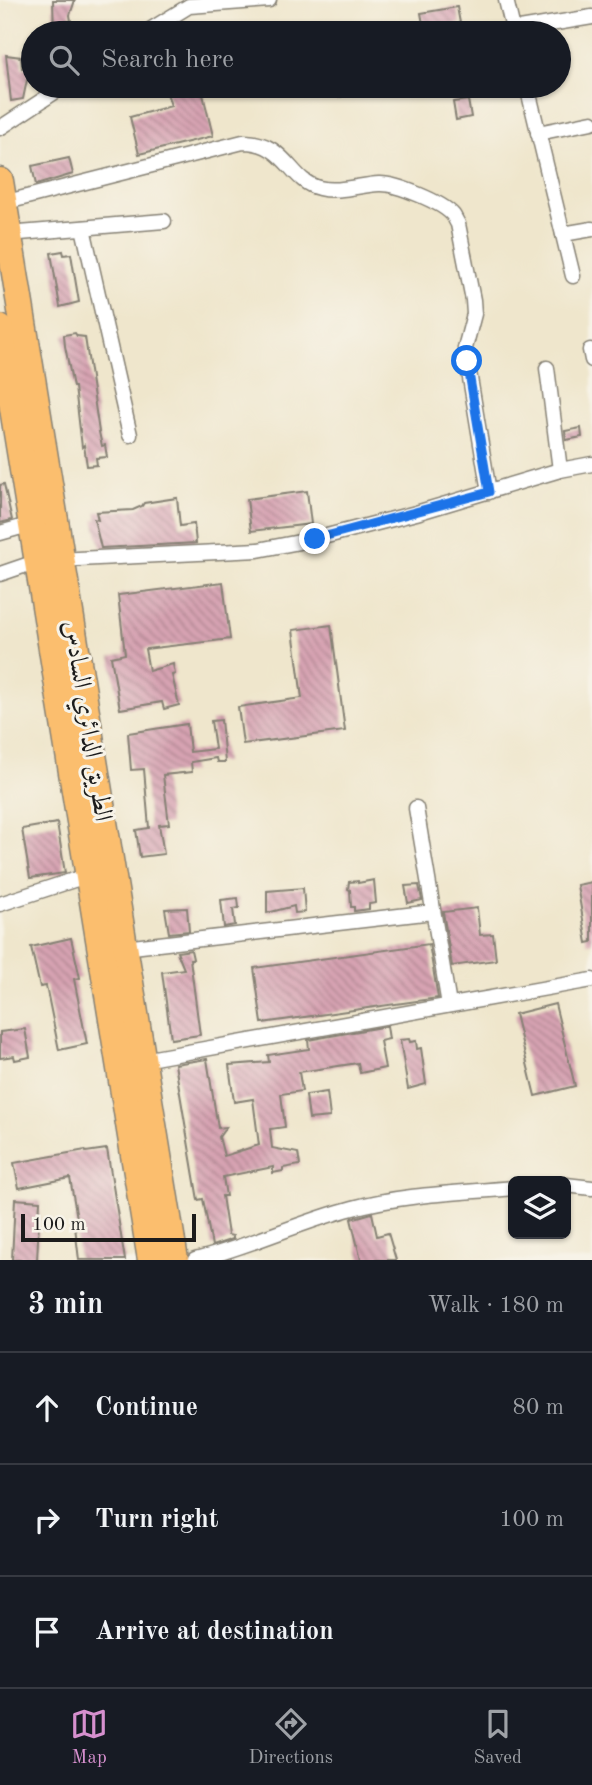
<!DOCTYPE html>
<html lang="en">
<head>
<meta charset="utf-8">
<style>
  :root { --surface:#171b24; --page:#20242c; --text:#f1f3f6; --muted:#9ea1a6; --line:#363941; --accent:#d690ce }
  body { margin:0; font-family:"Old Standard TT",Amiri,serif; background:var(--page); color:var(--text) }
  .controls { position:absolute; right:21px; bottom:21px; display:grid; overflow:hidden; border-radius:10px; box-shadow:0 2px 5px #0004 }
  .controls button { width:63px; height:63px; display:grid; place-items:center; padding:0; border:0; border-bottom:2px solid var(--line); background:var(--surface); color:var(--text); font:35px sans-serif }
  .scale { position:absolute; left:21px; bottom:18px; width:175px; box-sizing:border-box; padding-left:7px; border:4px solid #1c1c1c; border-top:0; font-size:19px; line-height:24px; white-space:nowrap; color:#1c1c1c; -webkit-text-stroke:5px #f7f3e8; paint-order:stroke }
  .stop { position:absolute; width:21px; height:21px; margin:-16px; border:5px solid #1a73e8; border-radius:50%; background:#fff }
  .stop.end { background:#1a73e8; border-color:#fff; box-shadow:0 2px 7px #0008 }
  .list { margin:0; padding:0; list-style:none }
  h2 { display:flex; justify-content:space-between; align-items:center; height:91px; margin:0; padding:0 28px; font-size:30px }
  h2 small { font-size:23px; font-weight:400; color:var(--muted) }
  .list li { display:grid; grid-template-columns:46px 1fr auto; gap:21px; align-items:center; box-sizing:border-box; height:112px; padding:0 28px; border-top:2px solid var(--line) }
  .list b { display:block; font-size:26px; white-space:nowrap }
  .list em { font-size:23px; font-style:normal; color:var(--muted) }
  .icon { flex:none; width:38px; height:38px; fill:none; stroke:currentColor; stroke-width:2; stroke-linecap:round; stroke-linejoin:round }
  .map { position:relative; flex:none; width:592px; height:1260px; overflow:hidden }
  .search { position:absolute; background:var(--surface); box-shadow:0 2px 5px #0004; left:21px; right:21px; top:21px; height:77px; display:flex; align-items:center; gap:18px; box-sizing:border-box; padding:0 24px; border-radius:38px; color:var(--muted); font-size:26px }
  .sheet { height:427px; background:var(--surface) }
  nav { display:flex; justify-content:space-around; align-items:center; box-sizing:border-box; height:98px; border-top:2px solid var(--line); background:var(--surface); font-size:19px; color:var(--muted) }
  nav a { display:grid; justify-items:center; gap:4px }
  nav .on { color:var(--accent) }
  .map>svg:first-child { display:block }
  .building { fill:url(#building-back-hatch) }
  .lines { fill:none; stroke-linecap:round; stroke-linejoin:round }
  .street-casing { stroke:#868174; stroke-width:17 }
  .highway-casing { stroke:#868174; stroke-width:29 }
  .street { stroke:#fff; stroke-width:14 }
  .highway { stroke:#fbbe6e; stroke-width:26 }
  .route { stroke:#1a73e8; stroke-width:9 }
  .labels { text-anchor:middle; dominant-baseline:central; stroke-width:6; stroke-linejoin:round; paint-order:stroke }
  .street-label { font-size:26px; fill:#1c1c1c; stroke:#f7f3e8 }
</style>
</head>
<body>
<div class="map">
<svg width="592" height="1260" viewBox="0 0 592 1260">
  <defs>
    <pattern id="building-back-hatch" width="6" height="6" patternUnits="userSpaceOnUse" patternTransform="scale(1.75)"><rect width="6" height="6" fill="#d7a3b2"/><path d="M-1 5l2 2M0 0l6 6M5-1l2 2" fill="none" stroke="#ae8490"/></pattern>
  </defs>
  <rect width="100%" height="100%" fill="#f7f3e8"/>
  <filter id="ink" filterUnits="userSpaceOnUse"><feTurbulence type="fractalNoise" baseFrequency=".0143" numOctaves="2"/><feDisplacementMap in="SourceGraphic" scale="14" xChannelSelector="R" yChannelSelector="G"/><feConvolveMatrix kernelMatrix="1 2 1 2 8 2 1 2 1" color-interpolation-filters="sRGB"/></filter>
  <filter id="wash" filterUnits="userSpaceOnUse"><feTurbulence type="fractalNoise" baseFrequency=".00686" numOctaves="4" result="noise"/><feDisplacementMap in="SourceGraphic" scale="28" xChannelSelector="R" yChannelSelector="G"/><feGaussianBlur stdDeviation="1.57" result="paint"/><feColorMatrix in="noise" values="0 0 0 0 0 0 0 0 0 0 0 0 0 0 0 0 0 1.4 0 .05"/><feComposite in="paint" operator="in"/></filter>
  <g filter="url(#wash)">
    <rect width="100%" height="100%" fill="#efe6cc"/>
    <g id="blocks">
      <!-- building -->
      <g class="building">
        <polygon points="53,0 75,0 70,15 71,21 66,21 68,33 54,33"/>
        <polygon points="457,7 460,23 424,29 421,13"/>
        <polygon points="6,55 21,57 22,68 28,68 29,80 27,80 23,99 11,101"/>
        <polygon points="165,86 201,86 213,136 139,154 130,117 171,106"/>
        <polygon points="336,86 371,86 372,89 339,97"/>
        <polygon points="468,100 471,117 456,120 453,102"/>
        <polygon points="69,158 73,174 36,185 32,166"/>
        <polygon points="63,251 64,255 71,254 79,302 60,307 51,253"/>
        <polygon points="75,333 77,336 85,337 99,432 102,446 105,445 107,457 96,458 97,465 87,466 84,445 82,447 75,387 73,387 65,346 64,335"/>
        <polygon points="581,428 582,437 566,440 565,431"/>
        <polygon points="4,484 12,520 0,523 0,485"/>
        <polygon points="307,491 311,524 251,531 247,499"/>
        <polygon points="177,498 180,526 194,524 196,543 101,548 94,519 98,520 96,512 133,510 142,506 144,503"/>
        <polygon points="223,582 230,639 145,649 149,671 173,664 175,674 172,675 179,705 164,709 162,702 120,709 111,657 125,654 118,595"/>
        <polygon points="331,625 345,731 243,744 238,707 302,698 293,630"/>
        <polygon points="221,720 225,762 217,762 216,758 191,762 192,772 163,775 169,824 159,825 164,854 140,857 136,830 149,828 144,769 131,770 128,733 187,724 190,752 215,749 211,721"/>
        <polygon points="57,823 65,873 30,878 22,829"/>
        <polygon points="374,880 376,903 369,904 369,909 354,911 354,907 351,907 350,890 348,889 349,882 358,881 358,883"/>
        <polygon points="592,882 592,942 587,943 577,885"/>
        <polygon points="419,885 422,900 408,903 405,886"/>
        <polygon points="303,888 305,912 295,913 294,906 267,913 267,891"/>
        <polygon points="238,898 239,908 233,909 235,925 224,927 221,900"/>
        <polygon points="187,908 189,931 169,933 165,909"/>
        <polygon points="477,908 480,935 493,934 496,960 452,966 443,912"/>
        <polygon points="71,938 80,978 74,979 87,1044 59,1050 46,986 40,987 31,947"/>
        <polygon points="429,944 438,998 262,1023 254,968"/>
        <polygon points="191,950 193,959 190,959 200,1035 171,1039 162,972 184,969 177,952"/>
        <polygon points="555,1004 575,1086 535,1096 515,1014"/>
        <polygon points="387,1026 389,1039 380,1041 385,1068 360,1073 358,1063 299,1072 302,1091 281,1094 285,1127 270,1129 272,1148 298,1153 300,1165 283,1168 283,1171 273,1173 273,1167 223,1177 226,1196 222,1196 228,1235 233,1236 233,1239 212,1246 203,1199 198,1200 175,1064 207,1059 218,1128 226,1127 219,1137 224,1156 259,1145 253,1099 234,1102 229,1065 269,1062 268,1055 309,1049 308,1040"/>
        <polygon points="25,1029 30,1057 15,1060 14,1056 0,1058 0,1032"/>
        <polygon points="409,1039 410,1042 416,1041 417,1049 421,1048 426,1084 408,1089 400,1040"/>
        <polygon points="327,1092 330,1117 309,1119 306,1095"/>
        <polygon points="107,1149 125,1260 79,1260 74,1218 77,1218 70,1178 19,1188 14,1163 85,1150 86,1152"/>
        <polygon points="15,1199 40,1201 37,1260 12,1260"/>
        <polygon points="372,1213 377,1236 388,1233 396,1260 361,1260 351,1219"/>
      </g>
    </g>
  </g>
  <g filter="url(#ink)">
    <use href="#blocks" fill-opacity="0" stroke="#868174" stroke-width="2"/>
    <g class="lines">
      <defs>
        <g id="street">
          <polyline points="506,0 514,33"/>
          <polyline points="514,30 592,17"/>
          <polyline points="145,33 189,6 269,0"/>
          <polyline points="527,86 573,276"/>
          <polyline points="0,128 64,86"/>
          <polyline points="538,133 592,122"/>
          <path d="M3,203l240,-61c44,0 46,39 76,46 19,5 41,-3 60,-4 16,-1 63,18 74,31 2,3 3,6 5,9l15,76 1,14 -9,34 24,144"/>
          <polyline points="83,228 130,435"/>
          <polyline points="8,234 164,221"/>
          <polyline points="563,234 592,229"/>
          <polyline points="590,350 592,360"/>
          <polyline points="547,368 560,470"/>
          <polyline points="0,533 32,524"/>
          <polyline points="0,574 38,561 258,550 315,539 416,513 560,470 592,464"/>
          <polyline points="416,808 449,1005"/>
          <polyline points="0,904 89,875"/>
          <polyline points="124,948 433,912"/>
          <polyline points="143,1060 592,980"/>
          <polyline points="566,1185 592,1188"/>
          <path d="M195,1260c54,-13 104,-38 158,-52 52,-14 107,-15 160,-20"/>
        </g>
        <g id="highway">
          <polyline points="0,181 175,1260"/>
          <polyline points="0,328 151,1260"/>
        </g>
      </defs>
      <!-- street casing -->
      <use href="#street" class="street-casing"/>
      <!-- highway casing -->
      <use href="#highway" class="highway-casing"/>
      <!-- street -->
      <use href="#street" class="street"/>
      <!-- highway -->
      <use href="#highway" class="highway"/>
    </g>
  </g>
  <g class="lines" filter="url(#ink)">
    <!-- route -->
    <polyline class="route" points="315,539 489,492 467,361"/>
  </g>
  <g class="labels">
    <!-- street labels -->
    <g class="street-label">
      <text transform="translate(87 721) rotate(81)">الطريق الدائري السادس</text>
    </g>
  </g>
</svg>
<div class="controls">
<button><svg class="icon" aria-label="layers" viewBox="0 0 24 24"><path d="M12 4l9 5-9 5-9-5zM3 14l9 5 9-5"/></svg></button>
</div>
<div class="scale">100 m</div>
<div class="stop" style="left:467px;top:361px"></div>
<div class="stop end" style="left:315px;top:539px"></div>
<div class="search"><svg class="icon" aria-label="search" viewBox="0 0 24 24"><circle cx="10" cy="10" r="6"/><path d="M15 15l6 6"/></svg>Search here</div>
</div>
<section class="sheet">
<h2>3 min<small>Walk · 180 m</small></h2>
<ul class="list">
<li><svg class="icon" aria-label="ahead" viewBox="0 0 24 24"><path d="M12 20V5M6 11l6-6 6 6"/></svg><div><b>Continue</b></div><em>80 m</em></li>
<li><svg class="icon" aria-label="right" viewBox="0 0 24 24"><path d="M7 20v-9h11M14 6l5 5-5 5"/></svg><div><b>Turn right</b></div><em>100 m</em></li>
<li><svg class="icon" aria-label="arrive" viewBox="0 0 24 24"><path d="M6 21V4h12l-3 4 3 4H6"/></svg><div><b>Arrive at destination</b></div></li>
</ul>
</section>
<nav>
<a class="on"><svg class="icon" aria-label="map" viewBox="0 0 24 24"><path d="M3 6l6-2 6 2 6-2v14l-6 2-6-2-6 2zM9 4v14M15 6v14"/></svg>Map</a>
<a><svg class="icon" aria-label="directions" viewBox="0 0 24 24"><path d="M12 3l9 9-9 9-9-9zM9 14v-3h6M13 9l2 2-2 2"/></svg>Directions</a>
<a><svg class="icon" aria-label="saved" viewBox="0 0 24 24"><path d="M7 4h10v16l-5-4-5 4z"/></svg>Saved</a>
</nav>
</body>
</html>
